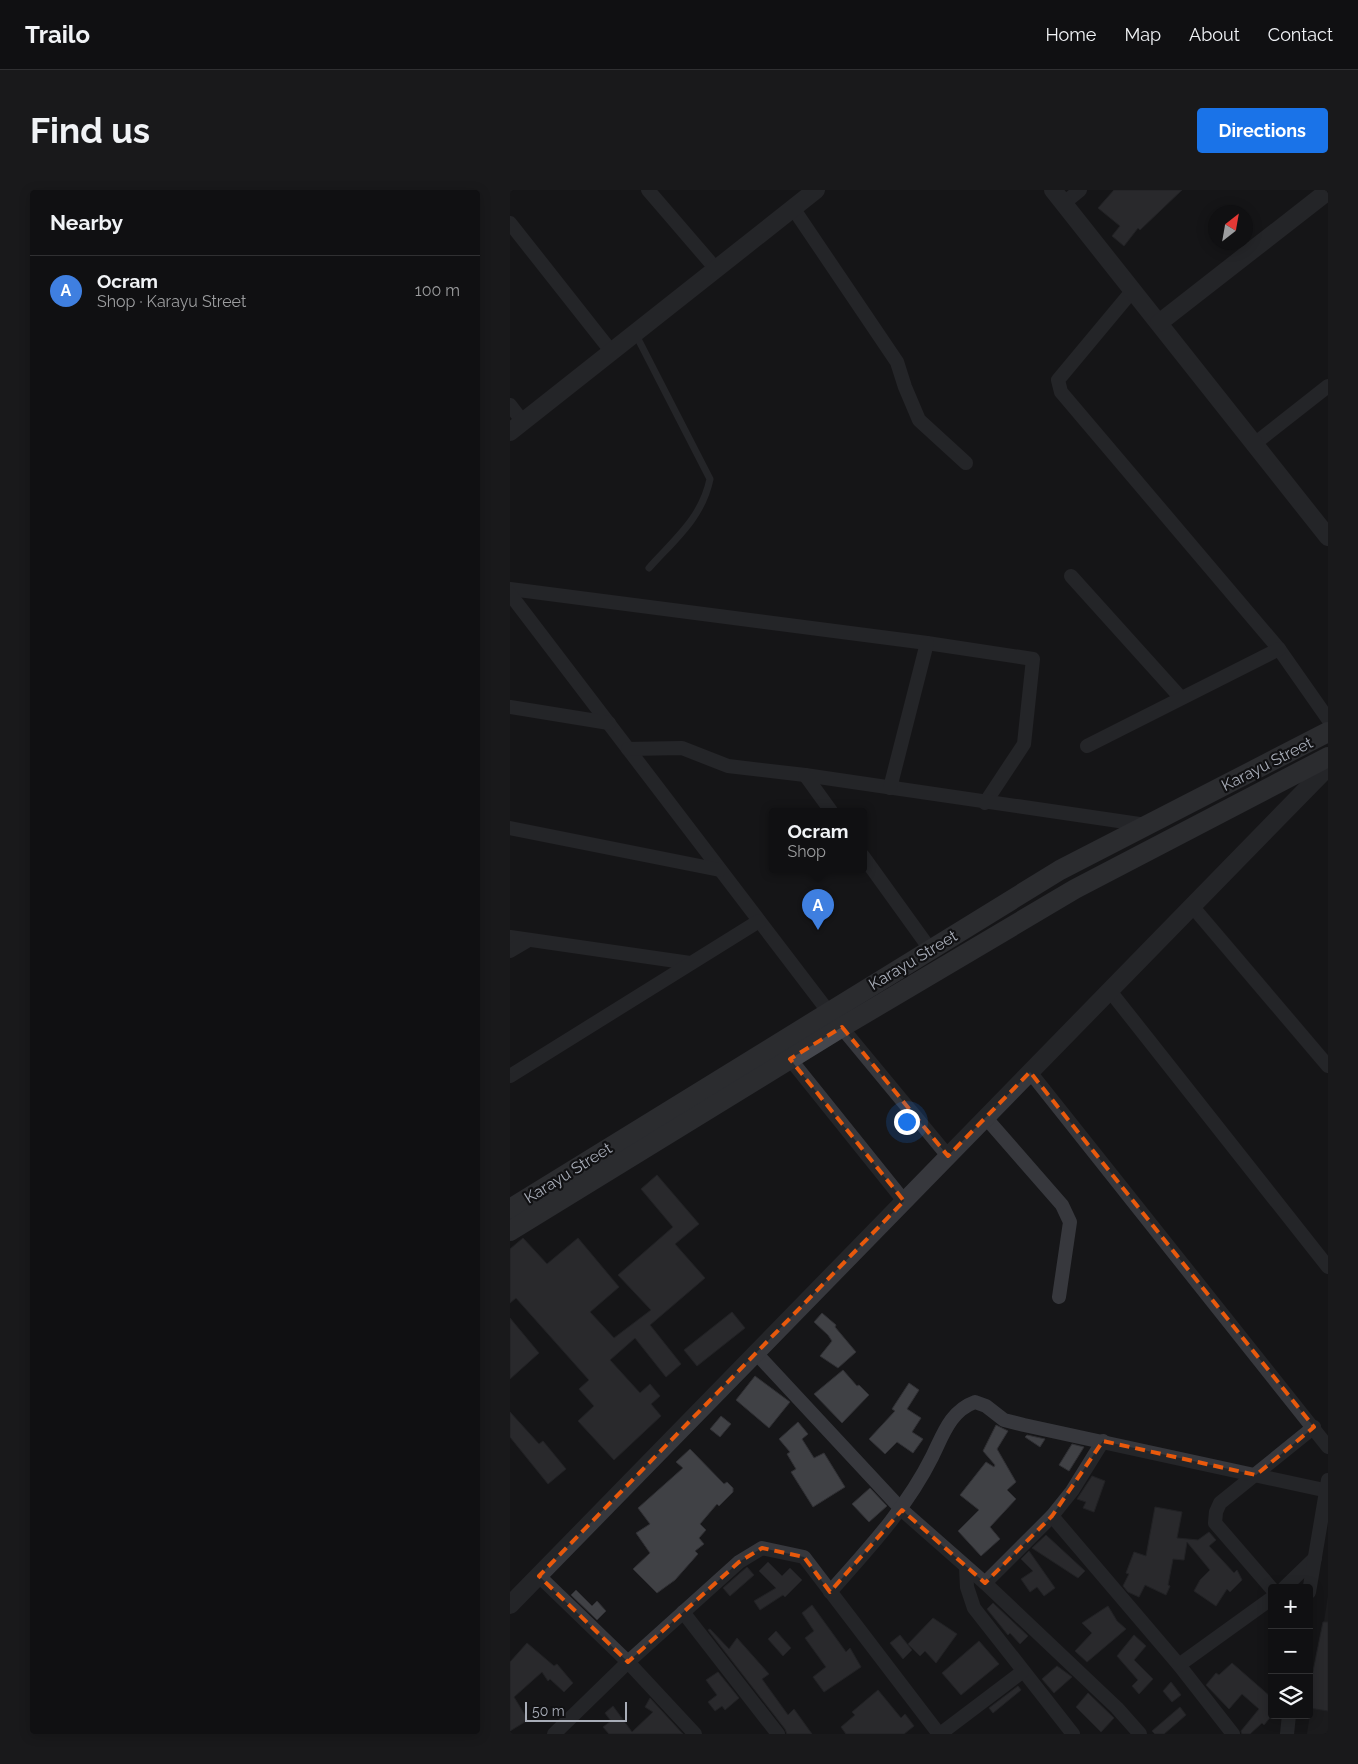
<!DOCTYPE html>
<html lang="en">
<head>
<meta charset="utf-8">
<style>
  :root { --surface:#101012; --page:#19191b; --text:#f1f3f6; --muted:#9c9d9f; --line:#303032; --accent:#1a73e8 }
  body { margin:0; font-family:Raleway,sans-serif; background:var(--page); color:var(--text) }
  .controls { position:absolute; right:15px; bottom:15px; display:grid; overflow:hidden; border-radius:5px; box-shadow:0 2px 12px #0003 }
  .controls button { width:45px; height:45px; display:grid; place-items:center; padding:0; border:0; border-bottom:1px solid var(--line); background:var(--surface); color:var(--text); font:25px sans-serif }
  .compass { position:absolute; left:698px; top:15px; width:45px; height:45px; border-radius:50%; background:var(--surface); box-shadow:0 2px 12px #0003; rotate:31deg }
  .scale { position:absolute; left:15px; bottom:12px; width:102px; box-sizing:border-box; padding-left:5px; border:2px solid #a8adb8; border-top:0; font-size:14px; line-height:18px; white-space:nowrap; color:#a8adb8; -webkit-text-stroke:4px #111113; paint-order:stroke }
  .you { position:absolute; left:396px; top:931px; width:18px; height:18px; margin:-12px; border:4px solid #fff; border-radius:50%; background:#1a73e8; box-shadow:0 0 0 8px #1a73e833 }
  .badge { display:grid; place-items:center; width:32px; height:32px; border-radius:50%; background:var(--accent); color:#fff; font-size:16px; font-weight:700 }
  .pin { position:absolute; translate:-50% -41px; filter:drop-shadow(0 1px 2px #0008) }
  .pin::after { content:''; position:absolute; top:26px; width:18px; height:15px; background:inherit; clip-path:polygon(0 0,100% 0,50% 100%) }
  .popup { position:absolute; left:259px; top:618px; width:98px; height:65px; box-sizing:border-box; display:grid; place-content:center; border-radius:5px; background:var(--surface); filter:drop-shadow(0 1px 4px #0005); font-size:16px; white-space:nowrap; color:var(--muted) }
  .popup b { font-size:19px; color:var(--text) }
  .popup::after { content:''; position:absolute; left:50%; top:100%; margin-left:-10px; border:10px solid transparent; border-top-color:var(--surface) }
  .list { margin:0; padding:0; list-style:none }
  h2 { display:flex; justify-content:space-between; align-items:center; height:65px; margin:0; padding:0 20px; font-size:21px }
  h2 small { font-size:16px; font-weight:400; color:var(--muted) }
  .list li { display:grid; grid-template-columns:32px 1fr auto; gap:15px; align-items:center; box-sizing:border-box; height:70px; padding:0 20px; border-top:1px solid var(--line) }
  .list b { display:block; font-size:19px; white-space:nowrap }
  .list p { margin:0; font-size:16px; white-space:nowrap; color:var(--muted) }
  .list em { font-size:16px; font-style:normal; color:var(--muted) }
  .icon { flex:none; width:28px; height:28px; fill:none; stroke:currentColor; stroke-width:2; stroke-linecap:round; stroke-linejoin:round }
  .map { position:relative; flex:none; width:818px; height:1544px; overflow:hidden; border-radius:5px }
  header { display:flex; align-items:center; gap:30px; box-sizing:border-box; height:70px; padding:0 25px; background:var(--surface); border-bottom:1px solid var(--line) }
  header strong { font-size:24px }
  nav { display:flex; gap:28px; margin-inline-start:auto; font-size:18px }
  .intro { display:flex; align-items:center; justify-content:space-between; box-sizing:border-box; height:120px; padding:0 30px }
  h1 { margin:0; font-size:35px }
  .button { padding:12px 22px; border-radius:5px; background:var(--accent); color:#fff; font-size:18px; font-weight:700 }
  main { display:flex; gap:30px; padding:0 30px }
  aside { flex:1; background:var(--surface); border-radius:5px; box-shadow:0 2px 12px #0003 }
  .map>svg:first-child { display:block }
  .built { fill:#222225 }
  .building { fill:#404145; stroke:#303034 }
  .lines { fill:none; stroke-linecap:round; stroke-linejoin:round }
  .service { stroke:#37383d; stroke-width:7 }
  .minor { stroke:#37383d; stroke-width:14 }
  .tertiary { stroke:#37383d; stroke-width:18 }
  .secondary { stroke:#45474d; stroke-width:20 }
  .marked { fill:none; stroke:#e8590c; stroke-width:4; stroke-dasharray:10 6; stroke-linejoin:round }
  .labels { text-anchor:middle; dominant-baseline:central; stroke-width:4.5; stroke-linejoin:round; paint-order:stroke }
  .street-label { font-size:16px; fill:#a8adb8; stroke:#111113 }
</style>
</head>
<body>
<header>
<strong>Trailo</strong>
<nav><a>Home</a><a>Map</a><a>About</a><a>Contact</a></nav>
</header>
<div class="intro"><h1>Find us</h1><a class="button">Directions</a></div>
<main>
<aside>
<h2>Nearby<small></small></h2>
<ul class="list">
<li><span class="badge" style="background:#3f7fe0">A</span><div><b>Ocram</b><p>Shop · Karayu Street</p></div><em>100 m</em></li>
</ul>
</aside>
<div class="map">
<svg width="818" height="1544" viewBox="0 0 818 1544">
  <rect width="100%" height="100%" fill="#161618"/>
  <!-- built -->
  <polygon class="built" points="818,1406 818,1544 797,1544"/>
  <!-- building -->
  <g class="building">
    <polygon points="604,0 672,0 630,40 628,38 614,56 602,46 610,36 588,18"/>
    <polygon points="147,985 189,1034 165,1054 195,1088 140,1135 171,1174 156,1187 125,1148 100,1170 130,1203 140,1194 150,1206 141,1214 151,1226 104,1270 68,1231 84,1216 69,1199 79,1190 6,1108 0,1113 0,1059 13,1048 37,1074 68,1048 109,1097 80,1122 104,1148 141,1120 108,1085 163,1037 131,999"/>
    <polygon points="222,1122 235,1138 187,1176 174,1160"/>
    <polygon points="312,1123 326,1135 325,1137 346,1162 328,1178 310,1166 322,1151 318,1145 304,1132"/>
    <polygon points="0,1128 29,1163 0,1189"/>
    <polygon points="333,1180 347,1196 349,1195 359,1205 332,1233 304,1204"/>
    <polygon points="245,1186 280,1212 259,1238 226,1210"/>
    <polygon points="399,1193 409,1200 397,1219 411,1228 402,1242 413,1249 403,1263 387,1252 375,1264 359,1249 385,1221 382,1219"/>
    <polygon points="0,1222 29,1254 33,1251 56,1279 38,1294 0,1247"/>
    <polygon points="211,1226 221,1234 210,1247 200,1239"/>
    <polygon points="288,1232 298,1244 292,1249 304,1268 314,1263 335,1297 303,1317 281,1282 286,1279 277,1264 280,1262 269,1249"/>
    <polygon points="486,1235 498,1241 487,1259 506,1292 497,1300 506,1309 480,1337 490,1349 471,1366 448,1341 469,1320 450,1305 476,1272 484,1277 485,1275 473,1261"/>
    <polygon points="517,1245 535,1249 530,1257 515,1247"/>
    <polygon points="562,1254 574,1257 559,1281 549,1275"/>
    <polygon points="180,1259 214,1294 217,1292 223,1298 223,1302 209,1316 207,1314 190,1334 196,1340 189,1348 194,1354 185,1361 188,1364 165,1390 147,1403 123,1379 140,1363 126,1343 140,1334 128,1318 173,1278 166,1272"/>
    <polygon points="582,1286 595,1291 584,1322 573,1318 576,1312 567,1309"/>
    <polygon points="360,1298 377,1316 359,1332 342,1314"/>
    <polygon points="645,1317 672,1322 667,1348 688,1350 699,1342 706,1350 699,1356 724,1383 727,1380 732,1390 720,1402 717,1399 706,1416 684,1401 690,1390 700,1380 677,1352 674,1370 663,1369 658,1395 660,1396 656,1405 635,1395 629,1407 618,1402 613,1396 619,1384 616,1383 624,1362 636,1366"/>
    <polygon points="536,1345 575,1381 568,1388 522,1358"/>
    <polygon points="519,1361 545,1398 534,1406 527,1397 520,1402 511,1389 523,1381 511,1369"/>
    <polygon points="258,1372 272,1386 280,1378 292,1390 275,1407 273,1405 250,1420 244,1411 266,1398 249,1381"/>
    <polygon points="237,1377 244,1385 220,1406 213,1398"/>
    <polygon points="66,1400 82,1416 87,1411 96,1421 87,1430 61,1405"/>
    <polygon points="483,1413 518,1446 510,1454 500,1443 498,1445 477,1419"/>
    <polygon points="302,1415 336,1462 340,1458 351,1477 314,1502 303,1487 316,1477 295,1448 304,1441 292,1423"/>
    <polygon points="598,1416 607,1431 616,1439 577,1472 565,1461 582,1443 572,1433"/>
    <polygon points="423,1428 447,1444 426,1473 415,1461 410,1466 398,1454"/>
    <polygon points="813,1432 818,1432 818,1521 799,1518 801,1491"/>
    <polygon points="200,1439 219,1459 227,1448 259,1484 252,1489 278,1525 284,1519 302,1544 277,1544 275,1539 198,1440"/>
    <polygon points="266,1441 281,1458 273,1466 258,1449"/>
    <polygon points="390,1445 402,1460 393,1469 380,1453"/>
    <polygon points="624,1445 636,1456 624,1470 643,1489 629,1504 622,1496 628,1490 607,1466"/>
    <polygon points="469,1451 489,1474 451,1505 432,1483"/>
    <polygon points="17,1453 44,1476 47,1474 63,1493 54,1502 40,1489 38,1491 32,1482 4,1507 18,1530 0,1541 0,1472"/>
    <polygon points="722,1473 762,1508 762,1525 754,1535 752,1533 740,1544 732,1544 731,1541 749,1519 732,1504 719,1519 696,1495 706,1483 709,1485"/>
    <polygon points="547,1476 562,1487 544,1503 532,1489"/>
    <polygon points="208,1482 229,1508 215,1520 212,1516 205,1521 198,1512 207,1505 196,1490"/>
    <polygon points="661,1492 671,1505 662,1512 653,1501"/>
    <polygon points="508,1496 511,1500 483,1523 479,1518"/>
    <polygon points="368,1500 391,1528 395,1524 404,1536 394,1544 336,1544 331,1537 345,1525 342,1522"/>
    <polygon points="578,1503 604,1528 591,1542 566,1517"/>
    <polygon points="140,1508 173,1544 99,1544 93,1537 101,1531 95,1523 103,1516 122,1542 143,1522 135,1517"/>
    <polygon points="670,1517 676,1525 654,1544 645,1544 642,1541"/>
  </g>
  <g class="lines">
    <!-- service -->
    <path class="service" d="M125,143l75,146c-8,39 -36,61 -61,89"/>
    <!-- minor -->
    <g class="minor">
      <polyline points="138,0 206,79"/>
      <polyline points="554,13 570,0"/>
      <polyline points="283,18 387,172 395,197 409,230 456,273"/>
      <polyline points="0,33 101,161"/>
      <polyline points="623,100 548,190 551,202 769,459 818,529"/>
      <polyline points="0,215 13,232"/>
      <polyline points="743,255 818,196"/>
      <polyline points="561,386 671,508"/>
      <polyline points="0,399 417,453 523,469 514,554 475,613"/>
      <polyline points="0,404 318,821 438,966"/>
      <polyline points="0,517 99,533"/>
      <polyline points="577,556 769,459"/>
      <polyline points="118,559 172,558 218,576 295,585 636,635"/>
      <polyline points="295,585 321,621"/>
      <polyline points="380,598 417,453"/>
      <polyline points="0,638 210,680"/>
      <polyline points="353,666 420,759"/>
      <polyline points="682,716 818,876"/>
      <polyline points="0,747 180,773"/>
      <polyline points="0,761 17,751"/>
      <polyline points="600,801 818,1077"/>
      <polyline points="280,869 394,1011"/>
      <polyline points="520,882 818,1257"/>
      <polyline points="0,886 249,731"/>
      <polyline points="476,928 552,1015 560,1032 549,1107"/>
      <polyline points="246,1163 392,1320 475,1393 607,1518 630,1544"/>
      <polyline points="542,1326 669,1475 723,1544"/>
      <polyline points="456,1377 457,1397 464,1418 563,1544"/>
      <polyline points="29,1386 118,1472 185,1544"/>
      <polyline points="475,1393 542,1326 562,1301 593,1251"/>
      <polyline points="774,1398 805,1368"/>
      <polyline points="762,1399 705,1333 706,1322 710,1313 804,1237"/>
      <path d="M320,1402c38,-43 76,-83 102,-135 11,-22 18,-46 43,-55l11,4 18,14 20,5 304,66"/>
      <polyline points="799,1402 818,1290"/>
      <polyline points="173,1422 268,1544"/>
      <polyline points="669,1475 762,1408"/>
      <polyline points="44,1544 118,1472 229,1372 252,1358 294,1367 429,1544"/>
      <polyline points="430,1544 512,1482"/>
      <polyline points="777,1544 779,1525"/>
    </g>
    <!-- tertiary -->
    <g class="tertiary">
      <polyline points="543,0 818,347"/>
      <polyline points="649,133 818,1"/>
      <polyline points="0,242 306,0"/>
      <polyline points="0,1415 818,577"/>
    </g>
    <!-- secondary -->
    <g class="secondary">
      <polyline points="0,1019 550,680 818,542"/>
      <polyline points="0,1041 332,837 565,699 818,567"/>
    </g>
  </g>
  <!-- marked area -->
  <path d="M0 0H818V1544H0ZM332,837l106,129 82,-84 284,355 -58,48 -153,-34 -51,75 -67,67 -83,-73 -72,82 -26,-35 -42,-9 -23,14 -111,100 -89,-86 365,-375 -114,-142z" fill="#161618" fill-opacity=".55" fill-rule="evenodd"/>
  <path class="marked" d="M332,837l106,129 82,-84 284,355 -58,48 -153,-34 -51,75 -67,67 -83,-73 -72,82 -26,-35 -42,-9 -23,14 -111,100 -89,-86 365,-375 -114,-142z"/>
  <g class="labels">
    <!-- street labels -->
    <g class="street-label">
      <text transform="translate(757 574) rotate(-27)">Karayu Street</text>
      <text transform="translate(403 770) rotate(-31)">Karayu Street</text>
      <text transform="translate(58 983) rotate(-32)">Karayu Street</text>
    </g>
  </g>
</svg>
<div class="controls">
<button>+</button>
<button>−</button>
<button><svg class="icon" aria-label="layers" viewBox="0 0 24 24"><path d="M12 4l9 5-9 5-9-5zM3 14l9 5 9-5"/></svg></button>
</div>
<svg class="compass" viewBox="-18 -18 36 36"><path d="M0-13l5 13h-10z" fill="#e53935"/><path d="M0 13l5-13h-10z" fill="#9c9d9f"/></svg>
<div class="scale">50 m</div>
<div class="you"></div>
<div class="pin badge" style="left:308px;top:740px;background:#3f7fe0">A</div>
<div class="popup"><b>Ocram</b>Shop</div>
</div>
</main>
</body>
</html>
